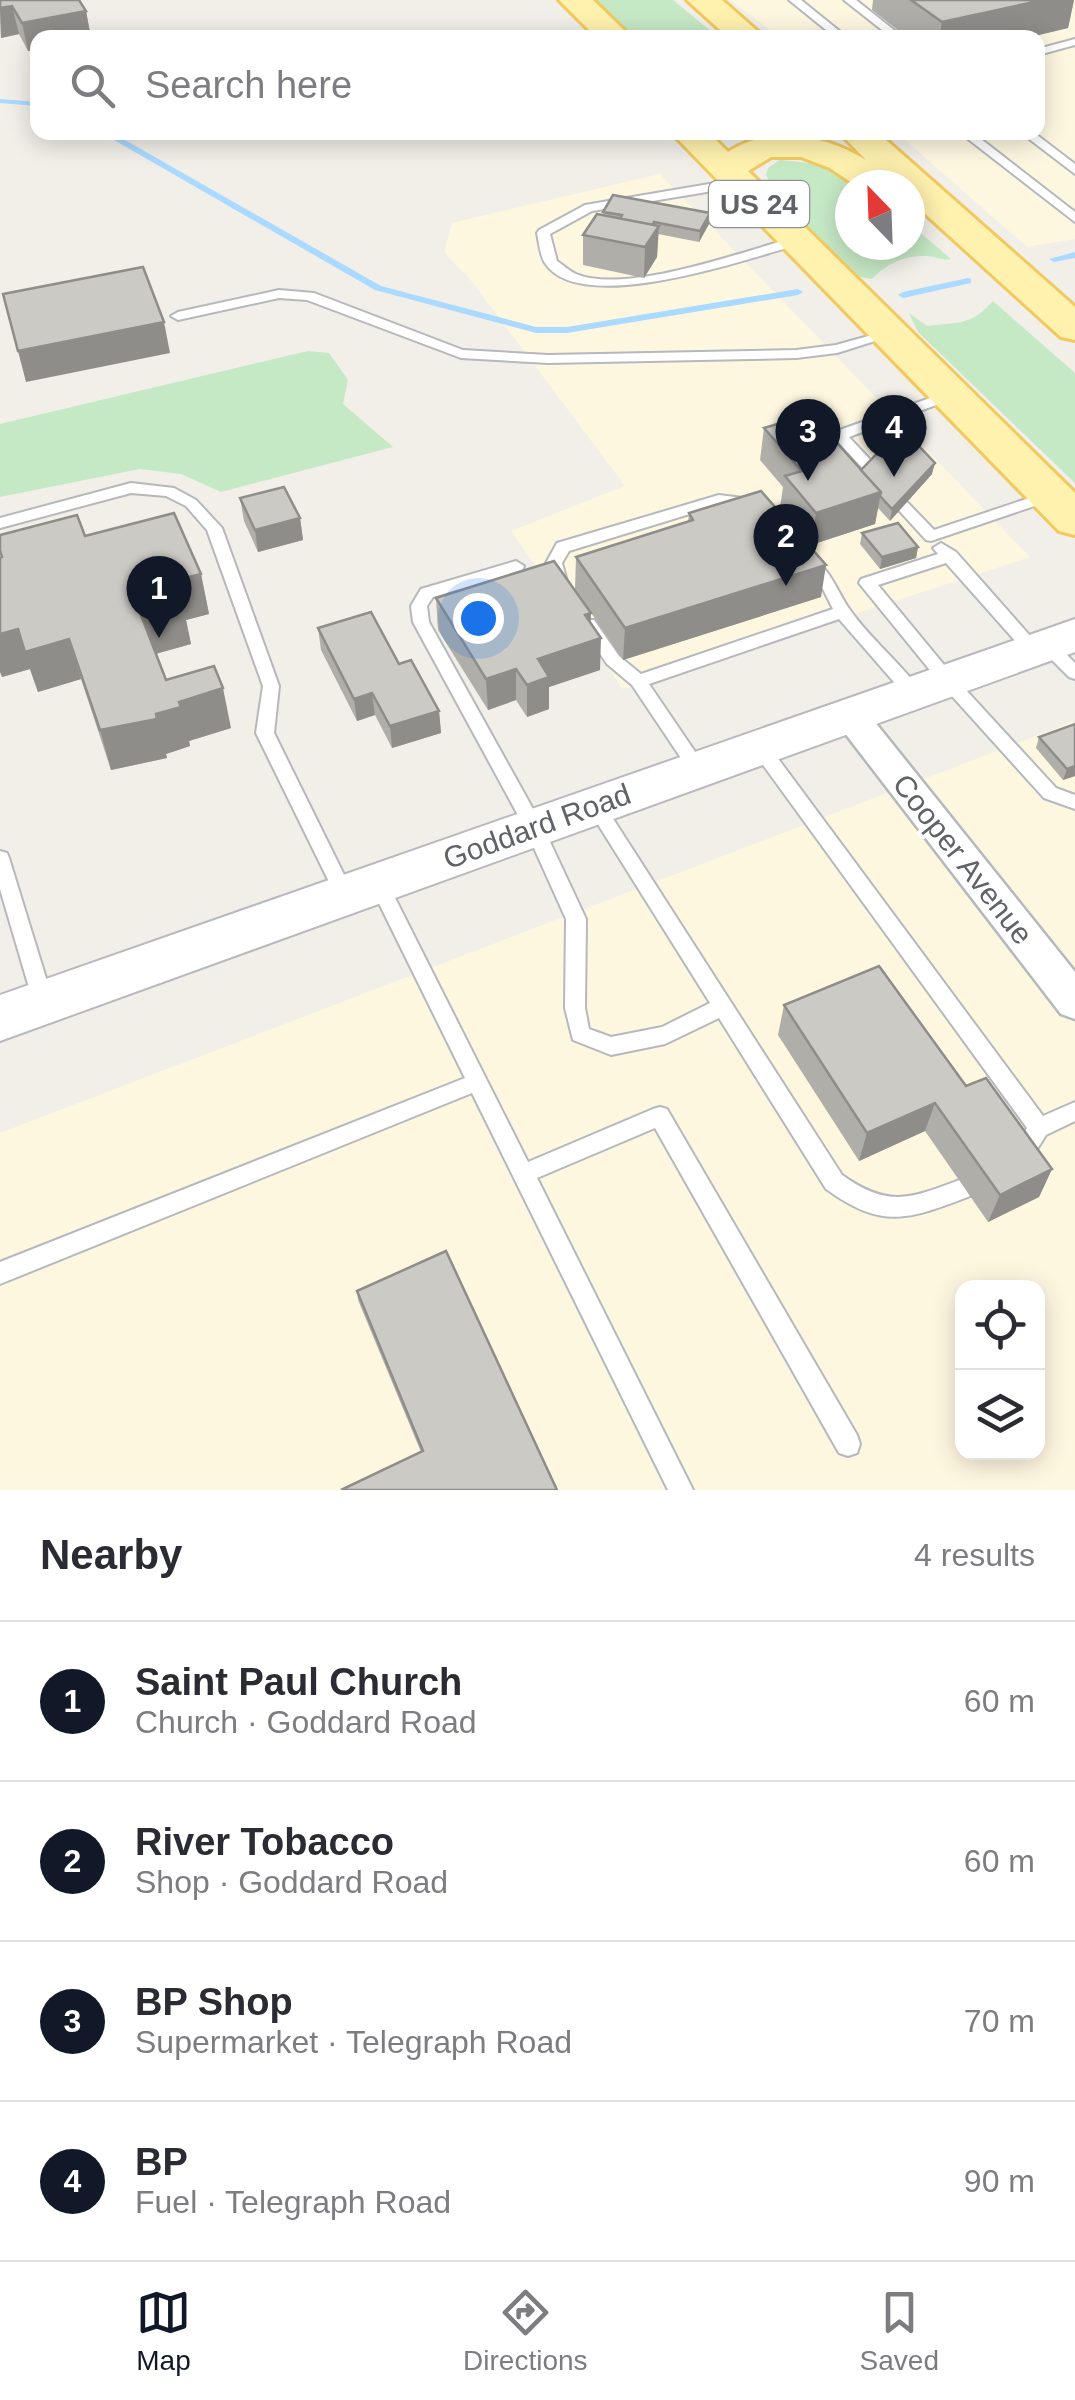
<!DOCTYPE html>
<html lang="en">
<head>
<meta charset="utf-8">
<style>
  :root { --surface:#fff; --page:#f7f7f7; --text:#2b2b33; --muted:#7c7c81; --line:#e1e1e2; --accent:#111827 }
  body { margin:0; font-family:Helvetica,sans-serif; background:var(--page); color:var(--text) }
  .controls { position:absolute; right:30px; bottom:30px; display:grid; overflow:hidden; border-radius:20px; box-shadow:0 5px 25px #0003 }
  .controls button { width:90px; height:90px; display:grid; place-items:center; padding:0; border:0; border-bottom:2px solid var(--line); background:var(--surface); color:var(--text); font:50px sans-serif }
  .compass { position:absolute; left:835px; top:170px; width:90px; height:90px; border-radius:50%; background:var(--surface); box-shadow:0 5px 25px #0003; rotate:337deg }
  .you { position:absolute; left:478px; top:618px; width:35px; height:35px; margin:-25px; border:8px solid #fff; border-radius:50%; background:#1a73e8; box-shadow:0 0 0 15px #1a73e833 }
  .badge { display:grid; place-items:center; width:65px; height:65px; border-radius:50%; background:var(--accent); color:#fff; font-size:32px; font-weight:700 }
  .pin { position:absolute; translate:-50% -82px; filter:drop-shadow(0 2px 5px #0008) }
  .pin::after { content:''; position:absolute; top:52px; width:35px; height:30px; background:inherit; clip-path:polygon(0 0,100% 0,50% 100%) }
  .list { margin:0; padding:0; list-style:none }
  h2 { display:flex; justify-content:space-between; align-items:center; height:130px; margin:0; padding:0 40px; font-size:42px }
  h2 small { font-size:32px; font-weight:400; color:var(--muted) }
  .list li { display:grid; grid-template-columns:65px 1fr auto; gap:30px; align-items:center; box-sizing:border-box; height:160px; padding:0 40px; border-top:2px solid var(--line) }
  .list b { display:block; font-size:38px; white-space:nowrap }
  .list p { margin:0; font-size:32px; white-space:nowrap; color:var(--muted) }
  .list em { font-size:32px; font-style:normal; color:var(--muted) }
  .icon { flex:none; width:55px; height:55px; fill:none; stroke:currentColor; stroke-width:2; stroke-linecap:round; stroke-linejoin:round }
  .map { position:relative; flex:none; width:1075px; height:1490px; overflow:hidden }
  .search { position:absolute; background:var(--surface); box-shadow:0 5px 25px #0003; left:30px; right:30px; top:30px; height:110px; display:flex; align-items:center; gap:25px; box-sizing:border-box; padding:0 35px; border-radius:20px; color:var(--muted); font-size:38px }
  .sheet { height:770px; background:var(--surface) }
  nav { display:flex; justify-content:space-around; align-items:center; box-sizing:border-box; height:140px; border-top:2px solid var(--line); background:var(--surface); font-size:28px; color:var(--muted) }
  nav a { display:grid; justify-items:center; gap:5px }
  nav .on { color:var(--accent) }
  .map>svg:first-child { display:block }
  .commercial { fill:#fef7e0; fill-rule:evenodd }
  .green { fill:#c5e8c5 }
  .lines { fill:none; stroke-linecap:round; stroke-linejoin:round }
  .stream { fill:#aadaff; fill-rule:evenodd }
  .lane-casing { stroke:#b5b8bc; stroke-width:4 }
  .street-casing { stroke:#b5b8bc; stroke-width:5 }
  .secondary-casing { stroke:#b6babf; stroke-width:4 }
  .primary-casing { stroke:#f2c960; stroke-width:6 }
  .lane { fill:#fff; fill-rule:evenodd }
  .street { fill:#fff; fill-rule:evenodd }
  .secondary { fill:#fff; fill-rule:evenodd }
  .primary { fill:#fff2af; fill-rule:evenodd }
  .wall { fill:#afaea9 }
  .shaded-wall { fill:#8f8d8a }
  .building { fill:#cccac5; stroke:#8f8d8a; stroke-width:2.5 }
  .labels { text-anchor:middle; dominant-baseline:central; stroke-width:8; stroke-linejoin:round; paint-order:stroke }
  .shield { fill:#fff; stroke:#8f9295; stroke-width:2.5 }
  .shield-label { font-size:28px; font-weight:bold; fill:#5f6368 }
  .street-label { font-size:30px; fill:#5f6368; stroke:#fff }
</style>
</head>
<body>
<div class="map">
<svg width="1075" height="1490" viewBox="0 0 1075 1490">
  <rect width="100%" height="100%" fill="#f1efe8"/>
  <!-- commercial -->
  <g class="commercial">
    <polygon points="731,0 1075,0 1075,239 1027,247 897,133 1038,132 1038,38 779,37"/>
    <polygon points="660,174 1030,557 623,689 511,531 625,486 473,283 444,252 452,223"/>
    <path d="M1075,721v769h-1075v-357zM962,1288h76v164h-76z"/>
  </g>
  <!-- green -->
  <g class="green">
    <polygon points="586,0 673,0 718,37 626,37"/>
    <path d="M780,160l37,4 49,21h-16v60h60v-21l41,35c-10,2 -15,-3 -25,-3 -22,-1 -40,8 -54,23l-12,-2 -94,-92 4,-2 -4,-8 2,-7z"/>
    <path d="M993,301l82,72v110l-157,-151 -9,-19 18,13c35,-4 44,-1 66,-25z"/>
    <polygon points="308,351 329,353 348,380 343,404 393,447 221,492 181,474 140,469 0,497 0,424"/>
  </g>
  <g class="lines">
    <!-- stream -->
    <g class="stream">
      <polygon points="0,99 38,102 38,106 0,103"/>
      <polygon points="100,132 111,132 381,286 536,327 567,327 798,289 803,292 798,295 567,333 536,333 375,290"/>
      <polygon points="1075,252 1075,258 1054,262 1049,259"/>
      <polygon points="968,278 971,279 971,283 903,298 898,295 903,292"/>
    </g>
    <defs>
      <g id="lane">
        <polygon points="789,0 801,0 848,38 836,38"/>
        <polygon points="844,0 856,0 904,38 892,38"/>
        <polygon points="1075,39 1075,45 1038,55 1038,49"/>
        <polygon points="959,132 972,132 1075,212 1075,222"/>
        <polygon points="1020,132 1033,132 1075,164 1075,174"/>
        <path d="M739,179l6,4 -2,3 -151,25 -42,23 7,27c6,4 12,10 19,13 50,21 168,-23 220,-37l6,4 -2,3c-50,14 -220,74 -255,19 -5,-7 -6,-21 -8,-30l2,-3 46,-25z"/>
        <polygon points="279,290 314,293 463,350 548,355 796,350 836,345 890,330 897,334 837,353 796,358 548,363 461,358 307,300 279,298 178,320 171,316 178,312"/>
        <polygon points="950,391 955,392 955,398 849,437 876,466 876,472 866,472 832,435 834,432"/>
        <polygon points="131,483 174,488 196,500 222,528 279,686 274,733 354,895 352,900 345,903 338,900 256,733 263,686 207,530 186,506 166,496 131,493 0,528 0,518"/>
        <polygon points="1050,491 1055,493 1058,496 1055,499 931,541 926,540 895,506 903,501 908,503 934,530"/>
        <polygon points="719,495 751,499 759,504 751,509 719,505 569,551 562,563 567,582 559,587 551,582 546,563 557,543"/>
        <polygon points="941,543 956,552 1039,646 1041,650 1039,654 1027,654 946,563 878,585 954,677 1056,788 1075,795 1075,809 1044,798 942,685 859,583 861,579 938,554 933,548"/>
        <path d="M808,556c22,10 29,36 42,54 21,30 51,53 72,83l-3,4h-12l-68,-78 -190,65 57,84 -3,5h-12l-59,-88 -25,-21 -27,-40 2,-4h12l25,36 22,18 192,-65 -10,-20 -23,-28z"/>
        <path d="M516,561l8,5 -2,4 -89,27 -6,9 2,16 114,205 43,92 -1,89 4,21 22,8 51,-10 48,-24 -121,-193 -3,-5 3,-5h12l241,375c49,35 71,22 123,3l8,3 3,7 -3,7c-63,24 -89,36 -147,-6l-107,-171 -54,26 -54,11 -38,-15 -8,-32 1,-89 -41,-91 -112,-206 -2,-16 10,-17z"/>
        <polygon points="1047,639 1053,641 1075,663 1075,679 1069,677 1041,649 1039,645"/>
        <polygon points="759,739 765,741 1043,1116 1075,1102 1075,1121 1046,1135 1026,1167 1018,1170 1010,1167 1007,1160 1027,1128 753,751 750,746"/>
        <polygon points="0,851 7,853 9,858 53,1001 50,1007 43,1009 36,1007 33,1001 0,889"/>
        <polygon points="378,875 385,878 528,1162 653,1109 660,1107 667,1109 857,1435 860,1444 857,1453 848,1456 839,1453 655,1128 537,1178 693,1490 668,1490 472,1093 0,1284 0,1262 465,1078 369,883 371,878"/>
      </g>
      <polygon id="street" points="850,702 862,706 1075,972 1075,1019 1061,1014 838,724 833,715 838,706"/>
      <polygon id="secondary" points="1075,619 1075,652 0,1041 0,995"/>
      <g id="primary">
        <polygon points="559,0 593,0 632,38 597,38"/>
        <polygon points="687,0 722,0 765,38 729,38"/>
        <path d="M671,132h37l20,20c43,-28 97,-17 138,8l-27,-28h38l198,175v33l-14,-3 -151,-137v-15h-55l-25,-17 -29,-11h-30l-23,14 327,322v42l-16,-4z"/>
      </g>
    </defs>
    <!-- lane casing -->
    <use href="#lane" class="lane-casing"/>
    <!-- street casing -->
    <use href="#street" class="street-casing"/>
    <!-- secondary casing -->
    <use href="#secondary" class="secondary-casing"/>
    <!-- primary casing -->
    <use href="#primary" class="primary-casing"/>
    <!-- lane -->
    <use href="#lane" class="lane"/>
    <!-- street -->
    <use href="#street" class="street"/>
    <!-- secondary -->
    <use href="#secondary" class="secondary"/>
    <!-- primary -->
    <use href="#primary" class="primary"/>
  </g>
  <!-- wall -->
  <g class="wall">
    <polygon points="0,0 86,11 91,38 38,38 38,50 28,51 19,34 1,38"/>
    <polygon points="873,0 1074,0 1068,28 1026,38 908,38 872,10"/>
    <polygon points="603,212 709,224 699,242 658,234 657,257 644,278 583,265 583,235 603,215"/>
    <polygon points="764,428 861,470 932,474 890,521 878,508 875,524 811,545 780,508 783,487 760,460"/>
    <polygon points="240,498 300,518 303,540 258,552 244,521"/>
    <polygon points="689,513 821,597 623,660 575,589 576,557 688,522"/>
    <polygon points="862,533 918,547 916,558 880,569 860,544"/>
    <polygon points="85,536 201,574 209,614 186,620 191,644 156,654 166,680 231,728 189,741 190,746 166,754 167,758 111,770 81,679 38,692 30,669 2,677"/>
    <polygon points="436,598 590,623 600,670 549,687 549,709 527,717 516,700 488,710 438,630"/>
    <polygon points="318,628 399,664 439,711 441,733 392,748 375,715 357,721 321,650"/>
    <polygon points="1039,737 1075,776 1063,780 1036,748"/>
    <polygon points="784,1005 966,1086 1052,1169 1039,1197 988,1222 925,1131 859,1161 778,1035"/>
    <polygon points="357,1291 557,1490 421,1452 358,1300"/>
  </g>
  <!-- shaded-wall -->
  <g class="shaded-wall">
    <polygon points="1043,0 1074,0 1068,28 1026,38 939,38 942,22"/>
    <polygon points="12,6 19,34 1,38 0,8"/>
    <polygon points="86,11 91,38 38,38 38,50 28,51 22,23"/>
    <polygon points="710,213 709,224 699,242 700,231"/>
    <polygon points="659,226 657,257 644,278 645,247"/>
    <polygon points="164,322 170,353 26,382 18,351"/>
    <polygon points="935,463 932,474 890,521 892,509"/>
    <polygon points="881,492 875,524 811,545 816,513"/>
    <polygon points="300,518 303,540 258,552 255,530"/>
    <polygon points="918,547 916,558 880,569 882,557"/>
    <polygon points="826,565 821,597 623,660 625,628"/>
    <polygon points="201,574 209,614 186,620 191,644 151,655 141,615 172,581"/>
    <polygon points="591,613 590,642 601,638 600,670 549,687 549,709 527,717 527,685 538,659 585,615"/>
    <polygon points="18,629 69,639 81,679 38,692 30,669 2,677 0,672 0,634"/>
    <polygon points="516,669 516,700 488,710 486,679"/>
    <polygon points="223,688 231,728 189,741 190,746 166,754 167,758 111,770 100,730 156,714 179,702"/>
    <polygon points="372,693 375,715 357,721 354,699"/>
    <polygon points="439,711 441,733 392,748 390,726"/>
    <polygon points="1075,766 1075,776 1063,780 1067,769"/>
    <polygon points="935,1103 925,1131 859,1161 867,1133"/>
    <polygon points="1052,1169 1039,1197 988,1222 1000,1195"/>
  </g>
  <!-- building -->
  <g class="building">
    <polygon points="0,0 79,0 86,11 22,23 12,6 0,8"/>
    <polygon points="911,0 1043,0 942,22"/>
    <polygon points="613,195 710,213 700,231 654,222 653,225 620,219 622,215 603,212"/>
    <polygon points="597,214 659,226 645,247 583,235"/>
    <polygon points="143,267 164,322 18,351 3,294"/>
    <polygon points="811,414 881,492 816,513 785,476 802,471 764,428"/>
    <polygon points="902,428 935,463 892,509 880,496 881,492 861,470"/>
    <polygon points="284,487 300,518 255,530 240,498"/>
    <polygon points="761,491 826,565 625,628 576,557 693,520 689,513"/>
    <polygon points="174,513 201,574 172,581 182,604 141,615 166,680 214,666 223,688 179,702 181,707 156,714 157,719 100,730 69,639 25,652 18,629 0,634 0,558 2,557 0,550 0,535 77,515 85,536"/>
    <polygon points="898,523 918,547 882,557 862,533"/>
    <polygon points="554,561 591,613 585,615 601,638 538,659 549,677 527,685 516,669 486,679 436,598"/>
    <polygon points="371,612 399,664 411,660 439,711 390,726 372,693 354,699 318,628"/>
    <polygon points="1075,724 1075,766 1067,769 1039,737"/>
    <polygon points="879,966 966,1086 986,1078 1052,1169 1000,1195 935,1103 867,1133 784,1005"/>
    <polygon points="446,1251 557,1490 341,1490 423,1451 357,1291"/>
  </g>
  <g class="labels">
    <!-- shield labels -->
    <rect class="shield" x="709" y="181" width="100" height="46" rx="8"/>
    <g class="shield-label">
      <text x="759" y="204">US 24</text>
    </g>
    <!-- street labels -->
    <g class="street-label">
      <text transform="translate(537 826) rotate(-20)">Goddard Road</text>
      <text transform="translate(963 859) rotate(52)">Cooper Avenue</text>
    </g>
  </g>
</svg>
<div class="controls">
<button><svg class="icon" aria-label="locate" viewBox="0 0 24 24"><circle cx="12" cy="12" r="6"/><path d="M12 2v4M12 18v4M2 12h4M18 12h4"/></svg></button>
<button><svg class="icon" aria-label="layers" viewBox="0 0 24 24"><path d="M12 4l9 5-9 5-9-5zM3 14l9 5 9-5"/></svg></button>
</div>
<svg class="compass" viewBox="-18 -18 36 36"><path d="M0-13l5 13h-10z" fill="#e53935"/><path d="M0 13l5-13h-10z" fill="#7c7c81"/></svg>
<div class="you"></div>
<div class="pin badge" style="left:159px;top:638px">1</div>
<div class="pin badge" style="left:786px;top:586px">2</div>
<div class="pin badge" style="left:808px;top:481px">3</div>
<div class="pin badge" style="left:894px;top:477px">4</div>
<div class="search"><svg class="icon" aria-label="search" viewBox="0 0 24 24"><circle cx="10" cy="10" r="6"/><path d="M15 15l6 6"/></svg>Search here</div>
</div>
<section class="sheet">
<h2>Nearby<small>4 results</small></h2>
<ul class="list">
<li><span class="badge">1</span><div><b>Saint Paul Church</b><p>Church · Goddard Road</p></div><em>60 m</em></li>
<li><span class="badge">2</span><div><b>River Tobacco</b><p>Shop · Goddard Road</p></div><em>60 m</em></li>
<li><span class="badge">3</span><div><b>BP Shop</b><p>Supermarket · Telegraph Road</p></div><em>70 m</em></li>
<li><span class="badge">4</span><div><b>BP</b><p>Fuel · Telegraph Road</p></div><em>90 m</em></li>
</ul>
</section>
<nav>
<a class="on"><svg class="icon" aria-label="map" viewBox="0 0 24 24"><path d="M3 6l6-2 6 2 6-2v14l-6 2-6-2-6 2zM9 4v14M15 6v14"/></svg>Map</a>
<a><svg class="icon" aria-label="directions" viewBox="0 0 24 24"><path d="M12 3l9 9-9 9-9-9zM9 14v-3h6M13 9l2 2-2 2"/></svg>Directions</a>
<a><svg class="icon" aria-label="saved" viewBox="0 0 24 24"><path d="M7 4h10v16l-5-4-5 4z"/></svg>Saved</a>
</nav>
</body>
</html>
